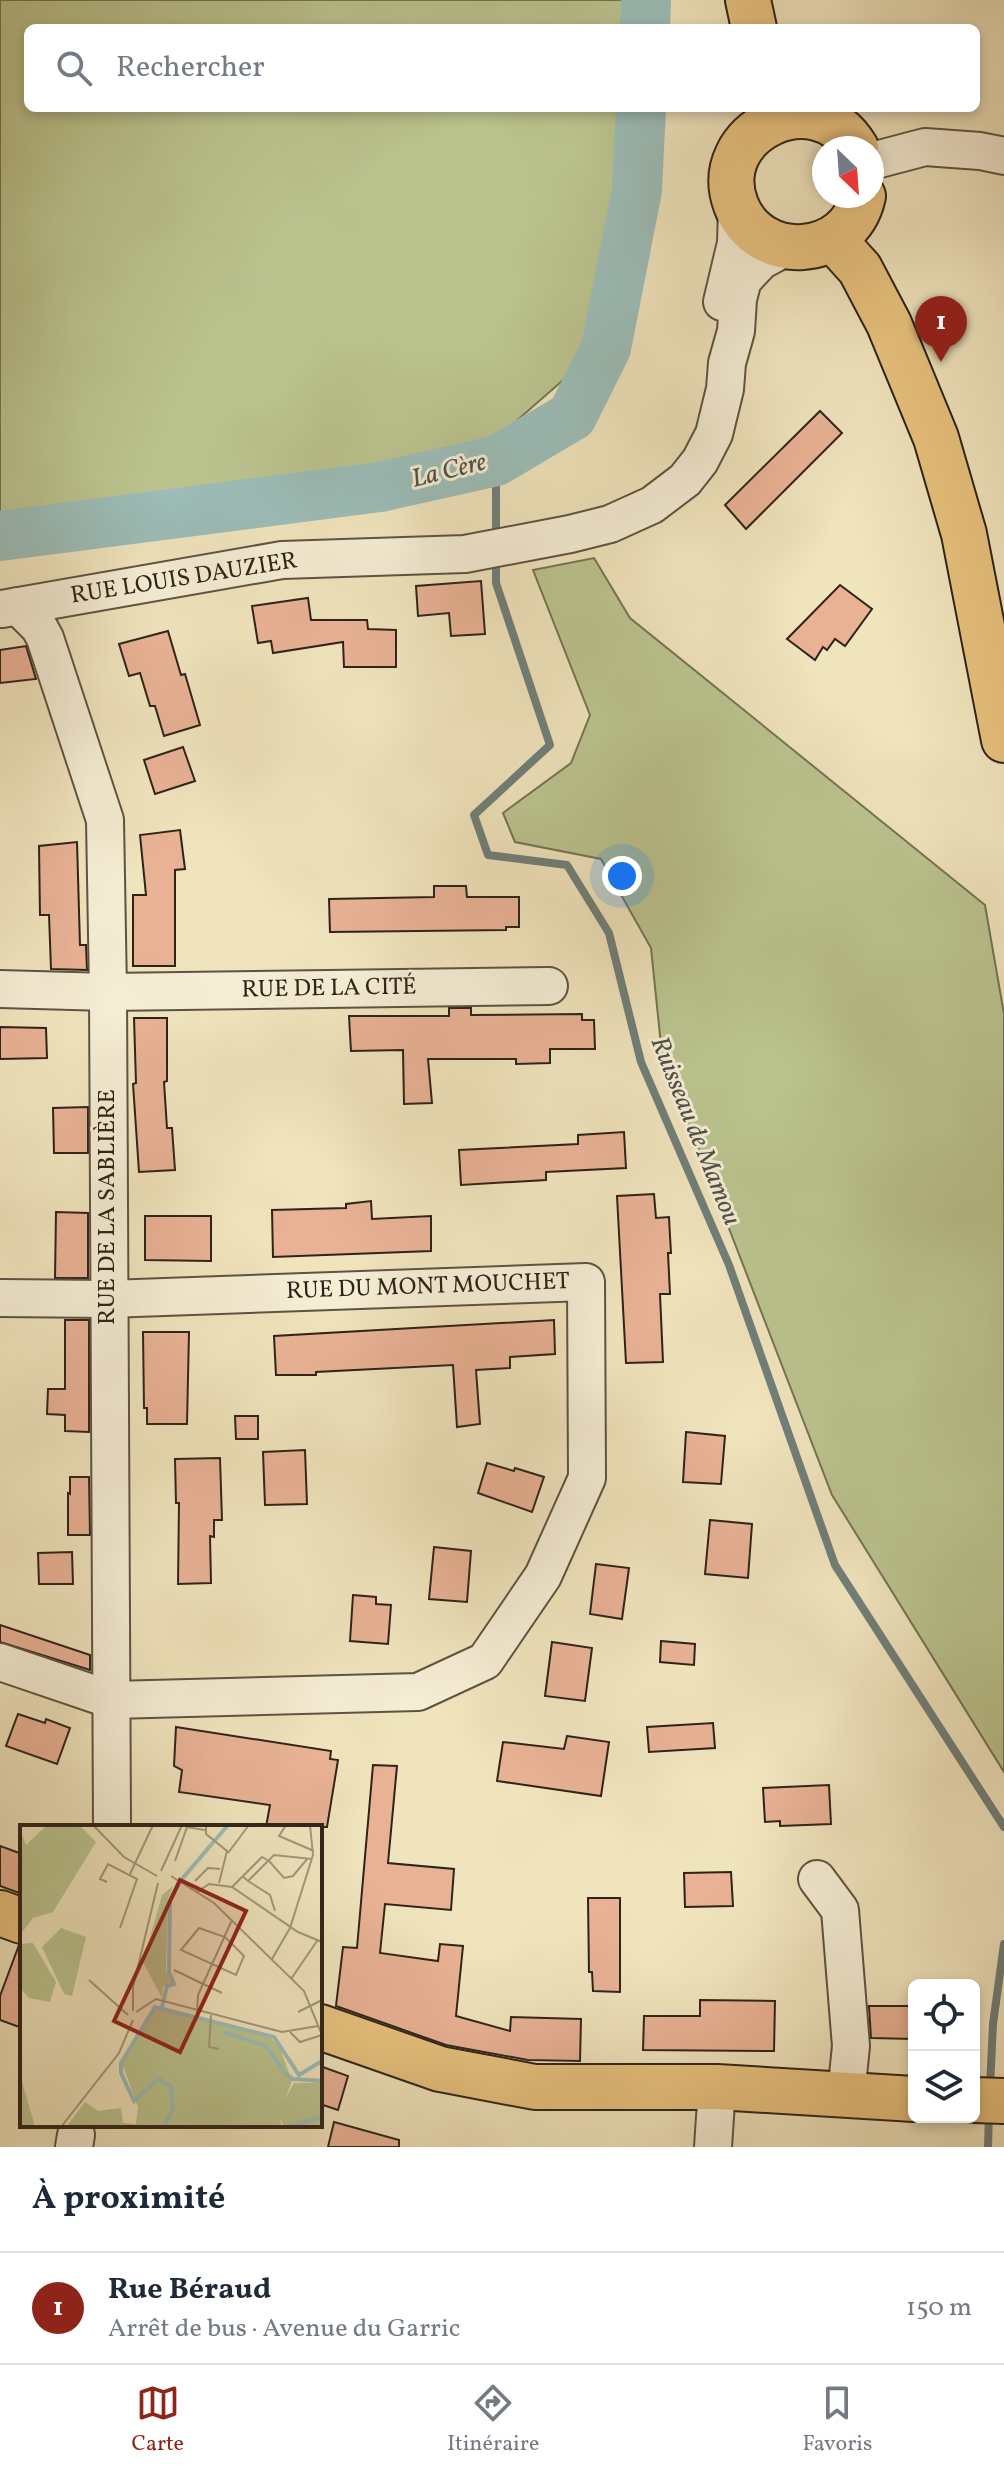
<!DOCTYPE html>
<html lang="fr">
<head>
<meta charset="utf-8">
<style>
  :root { --surface:#fff; --page:#f6f6f7; --text:#1f2937; --muted:#747a83; --line:#e0e1e3; --accent:#8f2418 }
  body { margin:0; font-family:Vollkorn,serif; background:var(--page); color:var(--text) }
  .controls { position:absolute; right:24px; bottom:24px; display:grid; overflow:hidden; border-radius:12px; box-shadow:0 4px 12px #0003 }
  .controls button { width:72px; height:72px; display:grid; place-items:center; padding:0; border:0; border-bottom:2px solid var(--line); background:var(--surface); color:var(--text); font:40px sans-serif }
  .compass { position:absolute; left:812px; top:136px; width:72px; height:72px; border-radius:50%; background:var(--surface); box-shadow:0 4px 12px #0003; rotate:155deg }
  .you { position:absolute; left:622px; top:876px; width:28px; height:28px; margin:-20px; border:6px solid #fff; border-radius:50%; background:#1a73e8; box-shadow:0 0 0 12px #1a73e833 }
  .badge { display:grid; place-items:center; width:52px; height:52px; border-radius:50%; background:var(--accent); color:#fff; font-size:26px; font-weight:700 }
  .pin { position:absolute; translate:-50% -66px; filter:drop-shadow(0 2px 4px #0008) }
  .pin::after { content:''; position:absolute; top:42px; width:28px; height:24px; background:inherit; clip-path:polygon(0 0,100% 0,50% 100%) }
  .list { margin:0; padding:0; list-style:none }
  h2 { display:flex; justify-content:space-between; align-items:center; height:104px; margin:0; padding:0 32px; font-size:34px }
  h2 small { font-size:26px; font-weight:400; color:var(--muted) }
  .list li { display:grid; grid-template-columns:52px 1fr auto; gap:24px; align-items:center; box-sizing:border-box; height:112px; padding:0 32px; border-top:2px solid var(--line) }
  .list b { display:block; font-size:30px; white-space:nowrap }
  .list p { margin:0; font-size:26px; white-space:nowrap; color:var(--muted) }
  .list em { font-size:26px; font-style:normal; color:var(--muted) }
  .icon { flex:none; width:44px; height:44px; fill:none; stroke:currentColor; stroke-width:2; stroke-linecap:round; stroke-linejoin:round }
  .map { position:relative; flex:none; width:1004px; height:2147px; overflow:hidden }
  .search { position:absolute; background:var(--surface); box-shadow:0 4px 12px #0003; left:24px; right:24px; top:24px; height:88px; display:flex; align-items:center; gap:20px; box-sizing:border-box; padding:0 28px; border-radius:12px; color:var(--muted); font-size:30px }
  .sheet { height:216px; background:var(--surface) }
  nav { display:flex; justify-content:space-around; align-items:center; box-sizing:border-box; height:112px; border-top:2px solid var(--line); background:var(--surface); font-size:22px; color:var(--muted) }
  nav a { display:grid; justify-items:center; gap:4px }
  nav .on { color:var(--accent) }
  .map>svg:first-child { display:block }
  .green { fill:#bbc48f; stroke:#747454; stroke-width:2 }
  .lines { fill:none; stroke-linecap:round; stroke-linejoin:round }
  .stream { stroke:#707f79; stroke-width:8 }
  .river { stroke:#9cbdb8; stroke-width:50 }
  .building { fill:#e9b295; stroke:#2e231a; stroke-width:2 }
  .minor-casing { stroke:#5e5343; stroke-width:40 }
  .major-casing { stroke:#2e231a; stroke-width:48 }
  .minor { stroke:#f5edd4; stroke-width:36 }
  .major { stroke:#e8c27e; stroke-width:44 }
  .labels { text-anchor:middle; dominant-baseline:central; stroke-width:6; stroke-linejoin:round; paint-order:stroke }
  .street-label { font-size:24px; fill:#2e231a; stroke:#f5edd4 }
  .water-label { font-size:26px; font-style:italic; fill:#4f5149; stroke:#f5edd4 }
  .inset-river { fill:none; stroke:#9cbdb8; stroke-width:4 }
  .inset-road { fill:none; stroke:#a2977c; stroke-width:2 }
  .view { fill:#8f2418; fill-opacity:0.15; stroke:#8f2418; stroke-width:4 }
  .inset-edge { fill:none; stroke:#2e231a; stroke-width:4 }
</style>
</head>
<body>
<div class="map">
<svg width="1004" height="2147" viewBox="0 0 1004 2147">
  <rect width="100%" height="100%" fill="#f0e4bd"/>
  <filter id="stains"><feTurbulence type="fractalNoise" baseFrequency=".0025" numOctaves="4"/><feColorMatrix values="0 0 0 0 .2 0 0 0 0 .09 0 0 0 0 .02 0 0 0 .5 -.17"/></filter>
  <radialGradient id="worn" r=".72"><stop offset=".6" stop-color="#630" stop-opacity="0"/><stop offset="1" stop-color="#630" stop-opacity=".3"/></radialGradient>
  <!-- green -->
  <g class="green">
    <polygon points="0,0 637,0 635,28 28,28 28,108 630,108 627,157 601,347 482,451 295,487 0,529"/>
    <polygon points="594,558 630,618 985,905 1004,1014 1004,1772 832,1495 662,1055 651,948 601,859 515,842 503,813 571,763 590,715 533,570"/>
  </g>
  <g class="lines">
    <!-- stream -->
    <g class="stream">
      <polyline points="496,461 496,538"/>
      <polyline points="496,556 496,583 550,745 474,815 488,855 567,865 609,933 641,1062 729,1265 835,1565 1004,1827"/>
      <polyline points="990,2086 993,2024 1004,1944"/>
      <polyline points="988,2147 989,2112"/>
    </g>
    <!-- river -->
    <g class="river">
      <polyline points="645,28 646,0"/>
      <polyline points="0,536 380,487 496,461 572,416 606,348 637,190 641,108"/>
    </g>
  </g>
  <!-- building -->
  <g class="building">
    <polygon points="820,411 842,433 746,529 725,505"/>
    <polygon points="481,581 485,634 451,636 449,613 418,616 416,586"/>
    <polygon points="840,585 872,609 845,646 835,639 827,650 823,647 815,660 787,639"/>
    <polygon points="308,598 311,620 367,620 368,629 396,630 396,667 344,667 343,642 273,653 271,641 258,643 252,606"/>
    <polygon points="168,631 181,675 185,674 200,725 164,736 155,706 150,706 140,673 129,676 119,644"/>
    <polygon points="26,646 36,679 0,683 0,650"/>
    <polygon points="183,747 195,781 155,794 144,760"/>
    <polygon points="180,830 185,869 175,870 175,966 133,966 133,895 146,895 140,835"/>
    <polygon points="77,842 80,945 86,945 87,970 51,969 49,915 40,915 39,846"/>
    <polygon points="434,886 466,886 467,897 519,897 519,927 506,927 506,930 330,932 329,899 434,897"/>
    <polygon points="449,1008 471,1008 471,1015 582,1014 582,1020 594,1020 595,1049 550,1049 550,1063 516,1064 516,1059 428,1059 432,1103 404,1104 403,1050 351,1051 349,1016 449,1016"/>
    <polygon points="134,1018 167,1018 167,1081 164,1082 167,1128 172,1128 175,1170 139,1172 133,1084 136,1083"/>
    <polygon points="0,1027 46,1028 47,1058 0,1059"/>
    <polygon points="88,1107 88,1153 54,1153 53,1108"/>
    <polygon points="624,1132 626,1168 546,1172 546,1180 461,1185 459,1150 578,1144 578,1135"/>
    <polygon points="654,1194 656,1218 669,1217 670,1236 671,1253 668,1253 670,1294 660,1294 663,1362 626,1363 617,1196"/>
    <polygon points="371,1201 372,1219 431,1216 431,1251 273,1257 272,1210 346,1208 346,1204"/>
    <polygon points="56,1212 88,1213 88,1278 55,1278"/>
    <polygon points="145,1216 211,1216 211,1261 145,1260"/>
    <polygon points="65,1320 89,1320 89,1432 65,1431 65,1415 47,1414 48,1389 65,1389"/>
    <polygon points="554,1320 555,1354 510,1357 510,1368 476,1370 480,1424 457,1427 453,1365 316,1372 316,1375 276,1375 274,1336"/>
    <polygon points="143,1332 189,1332 187,1424 147,1424 147,1408 144,1408"/>
    <polygon points="235,1416 258,1416 258,1439 236,1439"/>
    <polygon points="686,1432 725,1436 721,1484 683,1482"/>
    <polygon points="305,1450 307,1504 265,1505 263,1452"/>
    <polygon points="220,1458 222,1520 214,1520 214,1537 210,1536 211,1583 178,1584 179,1503 176,1503 175,1459"/>
    <polygon points="487,1463 514,1471 515,1468 544,1477 532,1512 478,1493"/>
    <polygon points="70,1477 89,1477 90,1535 68,1535 68,1493 70,1494"/>
    <polygon points="710,1520 752,1524 748,1578 705,1574"/>
    <polygon points="434,1547 471,1551 467,1602 429,1599"/>
    <polygon points="72,1552 73,1584 39,1584 38,1553"/>
    <polygon points="596,1564 629,1568 622,1619 590,1614"/>
    <polygon points="353,1595 376,1597 376,1604 391,1605 388,1644 350,1641"/>
    <polygon points="0,1625 90,1655 90,1670 0,1642"/>
    <polygon points="661,1641 695,1644 694,1665 660,1662"/>
    <polygon points="552,1642 592,1648 585,1701 545,1696"/>
    <polygon points="18,1714 45,1723 46,1719 70,1728 57,1764 6,1746"/>
    <polygon points="713,1723 715,1748 649,1752 647,1727"/>
    <polygon points="176,1727 331,1751 330,1759 338,1760 327,1827 266,1827 270,1805 179,1792 182,1770 174,1766"/>
    <polygon points="567,1736 609,1742 601,1796 497,1781 503,1742 564,1749"/>
    <polygon points="373,1765 397,1766 388,1863 454,1869 451,1910 385,1904 380,1953 438,1961 440,1944 463,1946 456,2016 510,2031 511,2017 581,2019 580,2061 528,2060 446,2045 336,2006 343,1947 357,1948"/>
    <polygon points="829,1785 831,1824 780,1826 780,1821 765,1822 763,1788"/>
    <polygon points="0,1846 22,1854 22,1894 0,1886"/>
    <polygon points="731,1872 733,1906 685,1907 684,1873"/>
    <polygon points="588,1898 620,1898 620,1992 593,1991 592,1972 589,1972"/>
    <polygon points="19,1945 22,1945 22,2028 0,2020 0,1996"/>
    <polygon points="700,2000 775,2001 774,2051 643,2050 644,2016 700,2016"/>
    <polygon points="869,2006 914,2006 914,2039 871,2038"/>
    <polygon points="320,2066 348,2076 338,2110 320,2104"/>
    <polygon points="334,2122 399,2140 399,2147 328,2147"/>
  </g>
  <g class="lines">
    <defs>
      <g id="minor">
        <polyline points="872,161 925,147 980,151 1004,156"/>
        <polyline points="722,302 736,243 737,207"/>
        <polyline points="18,606 39,627 45,638 105,820 108,992 112,1827"/>
        <polyline points="2,609 282,560 465,554 570,534 610,524 652,505 685,480 700,461 714,434 725,389 727,363 736,331 738,299 743,280 761,261 787,247"/>
        <polyline points="0,989 108,992 549,986"/>
        <polyline points="0,1298 108,1299 586,1282 587,1478 543,1576 485,1661 418,1692 112,1700 0,1662"/>
        <polyline points="817,1879 840,1910 851,2046 846,2095"/>
        <polyline points="74,2147 76,2135"/>
        <polyline points="713,2147 717,2087"/>
      </g>
      <g id="major">
        <polyline points="748,0 754,28"/>
        <path d="M856,148c-40,-68 -148,-17 -120,57 23,60 113,55 127,-9"/>
        <polyline points="833,239 860,269 889,324 936,438 964,534 1004,740"/>
        <polyline points="0,1913 22,1921"/>
        <polyline points="320,2027 440,2069 535,2087 717,2087 914,2099"/>
        <polyline points="974,2100 1004,2101"/>
      </g>
    </defs>
    <!-- minor casing -->
    <use href="#minor" class="minor-casing"/>
    <!-- major casing -->
    <use href="#major" class="major-casing"/>
    <!-- minor -->
    <use href="#minor" class="minor"/>
    <!-- major -->
    <use href="#major" class="major"/>
  </g>
  <g class="labels">
    <!-- street labels -->
    <g class="street-label">
      <text transform="translate(184 579) rotate(-9)">RUE LOUIS DAUZIER</text>
      <text transform="translate(329 989) rotate(-1)">RUE DE LA CITÉ</text>
      <text transform="translate(108 1207) rotate(-90)">RUE DE LA SABLIÈRE</text>
      <text transform="translate(428 1287) rotate(-2)">RUE DU MONT MOUCHET</text>
    </g>
    <!-- water labels -->
    <g class="water-label">
      <text transform="translate(449 471) rotate(-14)">La Cère</text>
      <text transform="translate(695 1131) rotate(68)">Ruisseau de Mamou</text>
    </g>
  </g>
  <!-- overview -->
  <g transform="translate(20 1825)">
    <rect width="302" height="302" fill="#f0e4bd"/>
    <path d="M27,0h32l17,17 -43,70 -20,6 -13,17v-105l6,15zM153,61l-5,14 -2,70 6,13 -9,4 -1,11 -19,-36 19,-67zM41,103l25,9 -14,59 -8,-2 -22,-47zM13,118l23,39 -6,20 -21,-4 -9,-10v-44zM142,183l108,29 10,11 12,33 -7,18 9,-16h26l2,44h-38l-4,-9 2,9h-213l-2,-1 18,-24 13,9 23,-3 2,15 13,1 2,-17 -16,-44 29,-52zM0,249l15,53h-15z" fill="#bbc48f"/>
    <path class="inset-river" d="M162,54l46,-54M142,182l5,-21 7,-2 -5,-12 1,-72 9,-16M203,207l43,14 16,23M262,246l11,8 29,2M143,302l10,-17 -2,-24 -13,-7 -24,22 -13,-28v-10l34,-56 119,30 25,38 23,-14M268,302l34,-10"/>
    <path class="inset-road" d="M73,0l31,32 33,19M186,0v9l21,17 -8,32M266,0l-7,11 35,15M208,28l21,-28M155,36l12,-34 18,3M249,36l15,17 9,-2 15,-18M141,46l21,-46M110,49l23,-49M151,51l43,27 90,88 18,44M222,51l6,5 26,-26 38,4M175,56l13,-13 12,1M228,56l22,14 5,16M87,57l-7,-3 8,-15 29,15 -17,49M212,62l30,-30 7,4M177,67l12,-8 23,3 66,45 24,10M179,103l26,9 19,19 -8,19 -55,-25zM252,134l18,-31 23,-73 -3,-30M154,145l48,23M271,154l26,-38M69,155l39,35M113,186v-24l25,-104M116,187l20,-13 126,33 36,-6M177,187l1,-17 34,-75M278,187l24,-12M191,190l-2,32 10,2M270,207l10,10 22,-7M41,302l58,-74 14,-33"/>
    <path class="view" d="M160,55l66,31 -66,141 -66,-31z"/>
    <rect width="302" height="302" class="inset-edge"/>
  </g>
  <rect width="100%" height="100%" filter="url(#stains)"/>
  <rect width="100%" height="100%" fill="url(#worn)"/>
</svg>
<div class="controls">
<button><svg class="icon" aria-label="locate" viewBox="0 0 24 24"><circle cx="12" cy="12" r="6"/><path d="M12 2v4M12 18v4M2 12h4M18 12h4"/></svg></button>
<button><svg class="icon" aria-label="layers" viewBox="0 0 24 24"><path d="M12 4l9 5-9 5-9-5zM3 14l9 5 9-5"/></svg></button>
</div>
<svg class="compass" viewBox="-18 -18 36 36"><path d="M0-13l5 13h-10z" fill="#e53935"/><path d="M0 13l5-13h-10z" fill="#747a83"/></svg>
<div class="you"></div>
<div class="pin badge" style="left:941px;top:362px">1</div>
<div class="search"><svg class="icon" aria-label="search" viewBox="0 0 24 24"><circle cx="10" cy="10" r="6"/><path d="M15 15l6 6"/></svg>Rechercher</div>
</div>
<section class="sheet">
<h2>À proximité<small></small></h2>
<ul class="list">
<li><span class="badge">1</span><div><b>Rue Béraud</b><p>Arrêt de bus · Avenue du Garric</p></div><em>150 m</em></li>
</ul>
</section>
<nav>
<a class="on"><svg class="icon" aria-label="map" viewBox="0 0 24 24"><path d="M3 6l6-2 6 2 6-2v14l-6 2-6-2-6 2zM9 4v14M15 6v14"/></svg>Carte</a>
<a><svg class="icon" aria-label="directions" viewBox="0 0 24 24"><path d="M12 3l9 9-9 9-9-9zM9 14v-3h6M13 9l2 2-2 2"/></svg>Itinéraire</a>
<a><svg class="icon" aria-label="saved" viewBox="0 0 24 24"><path d="M7 4h10v16l-5-4-5 4z"/></svg>Favoris</a>
</nav>
</body>
</html>
